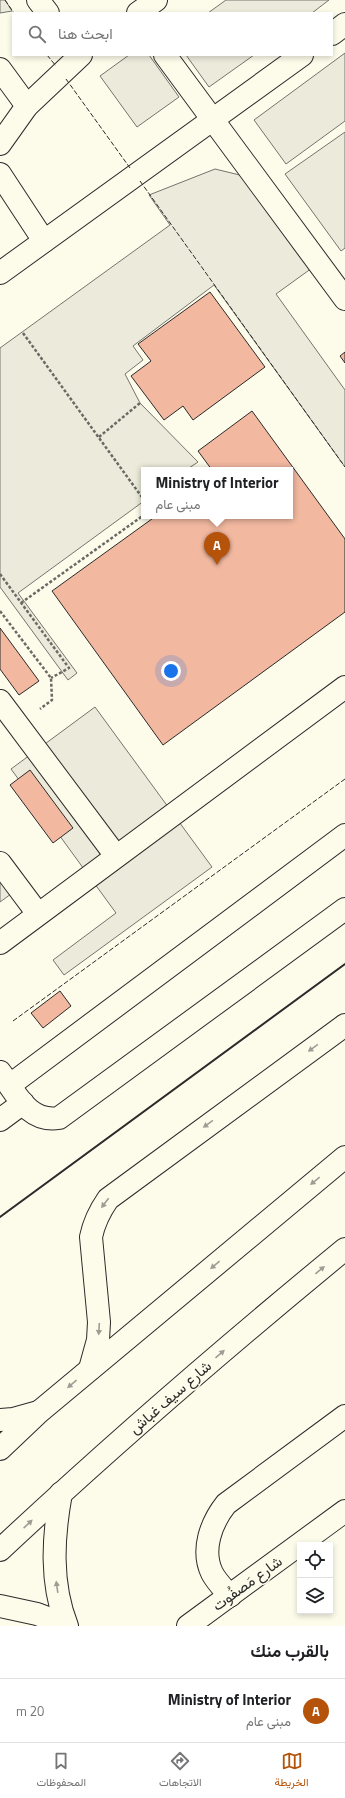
<!DOCTYPE html>
<html lang="ar">
<head>
<meta charset="utf-8">
<style>
  :root { --surface:#fff; --page:#f6f6f6; --text:#202124; --muted:#757577; --line:#e0e0e0; --accent:#b45309 }
  body { margin:0; font-family:"Titillium Web",Vazirmatn,sans-serif; background:var(--page); color:var(--text); direction:rtl }
  .controls { position:absolute; right:12px; bottom:12px; display:grid; overflow:hidden; border-radius:0px; box-shadow:0 2px 6px #0003 }
  .controls button { width:36px; height:36px; display:grid; place-items:center; padding:0; border:0; border-bottom:1px solid var(--line); background:var(--surface); color:var(--text); font:20px sans-serif }
  .you { position:absolute; left:171px; top:671px; width:14px; height:14px; margin:-10px; border:3px solid #fff; border-radius:50%; background:#1a73e8; box-shadow:0 0 0 6px #1a73e833 }
  .badge { display:grid; place-items:center; width:26px; height:26px; border-radius:50%; background:var(--accent); color:#fff; font-size:13px; font-weight:700 }
  .pin { position:absolute; translate:-50% -33px; filter:drop-shadow(0 1px 2px #0008) }
  .pin::after { content:''; position:absolute; top:21px; width:14px; height:12px; background:inherit; clip-path:polygon(0 0,100% 0,50% 100%) }
  .popup { position:absolute; left:141px; top:467px; width:152px; height:52px; box-sizing:border-box; display:grid; place-content:center; border-radius:0px; background:var(--surface); filter:drop-shadow(0 1px 3px #0005); font-size:13px; white-space:nowrap; color:var(--muted) }
  .popup b { font-size:15px; color:var(--text) }
  .popup::after { content:''; position:absolute; left:50%; top:100%; margin-left:-8px; border:8px solid transparent; border-top-color:var(--surface) }
  .list { margin:0; padding:0; list-style:none }
  h2 { display:flex; justify-content:space-between; align-items:center; height:52px; margin:0; padding:0 16px; font-size:17px }
  h2 small { font-size:13px; font-weight:400; color:var(--muted) }
  .list li { display:grid; grid-template-columns:26px 1fr auto; gap:12px; align-items:center; box-sizing:border-box; height:64px; padding:0 16px; border-top:1px solid var(--line) }
  .list b { display:block; font-size:15px; white-space:nowrap }
  .list p { margin:0; font-size:13px; white-space:nowrap; color:var(--muted) }
  .list em { font-size:13px; font-style:normal; color:var(--muted) }
  .icon { flex:none; width:22px; height:22px; fill:none; stroke:currentColor; stroke-width:2; stroke-linecap:round; stroke-linejoin:round }
  .map { position:relative; flex:none; width:345px; height:1626px; overflow:hidden; direction:ltr }
  .search { position:absolute; background:var(--surface); box-shadow:0 2px 6px #0003; left:12px; right:12px; top:12px; height:44px; display:flex; align-items:center; gap:10px; box-sizing:border-box; padding:0 14px; border-radius:0px; color:var(--muted); font-size:15px }
  .sheet { height:116px; background:var(--surface) }
  nav { display:flex; justify-content:space-around; align-items:center; box-sizing:border-box; height:56px; border-top:1px solid var(--line); background:var(--surface); font-size:11px; color:var(--muted) }
  nav a { display:grid; justify-items:center; gap:2px }
  nav .on { color:var(--accent) }
  .map>svg:first-child { display:block }
  .green { fill:#ecebdb; stroke:#74746e }
  .building { fill:#f2b8a0; stroke:#2b2b2b }
  .lines { fill:none; stroke-linecap:round; stroke-linejoin:round }
  .minor-casing { stroke:#2b2b2b; stroke-width:24 }
  .path { stroke:#6a6964; stroke-width:2.5; stroke-dasharray:3 2; stroke-linecap:butt }
  .minor { stroke:#fdfbea; stroke-width:22 }
  .fence { stroke:#2b2b2b; stroke-width:1; stroke-dasharray:5 2; stroke-linecap:butt }
  .wall { stroke:#2b2b2b; stroke-width:2 }
  .oneway { fill:#9e9d94 }
  .labels { text-anchor:middle; dominant-baseline:central; stroke-width:3; stroke-linejoin:round; paint-order:stroke }
  .street-label { font-size:15px; fill:#2b2b2b; stroke:#fdfbea }
</style>
</head>
<body>
<div class="map">
<svg width="345" height="1626" viewBox="0 0 345 1626">
  <rect width="100%" height="100%" fill="#fdfbea"/>
  <!-- green -->
  <g class="green">
    <polygon points="0,0 5,0 12,11 0,13"/>
    <polygon points="226,0 329,0 312,13 208,13"/>
    <polygon points="345,53 345,121 286,164 254,120"/>
    <polygon points="129,55 149,55 179,97 137,127 100,76"/>
    <polygon points="186,55 254,55 209,87"/>
    <polygon points="345,132 345,248 341,251 285,174"/>
    <polygon points="215,169 248,177 312,268 276,294 345,390 345,467 214,285 133,346 143,360 125,374 140,403 198,462 186,470 144,470 144,501 18,593 77,673 68,680 0,587 0,348 170,225 149,195"/>
    <polygon points="95,707 212,867 64,975 53,960 116,913 11,769"/>
    <polygon points="0,880 11,894 0,902"/>
  </g>
  <!-- building -->
  <g class="building">
    <polygon points="210,292 265,367 193,420 183,406 164,420 131,376 151,361 138,344"/>
    <polygon points="345,352 345,363 340,356"/>
    <polygon points="252,411 345,539 345,612 163,745 52,591 156,516 290,516 290,470 212,470 198,451"/>
    <polygon points="0,628 39,681 19,695 0,669"/>
    <polygon points="30,770 73,828 53,843 10,785"/>
    <polygon points="60,991 71,1006 43,1028 31,1013"/>
  </g>
  <g class="lines">
    <defs>
      <g id="minor">
        <polyline points="38,0 48,13"/>
        <polyline points="138,13 156,0"/>
        <polyline points="332,34 345,24"/>
        <polyline points="165,55 345,299"/>
        <polyline points="0,69 27,106"/>
        <polyline points="0,144 27,106 81,55"/>
        <polyline points="0,174 44,241"/>
        <polyline points="0,273 302,55"/>
        <polyline points="0,701 116,856"/>
        <polyline points="0,863 38,914"/>
        <polyline points="0,943 345,687"/>
        <path d="M0,1072c16,21 28,51 59,46l286,-209"/>
        <polyline points="10,1085 345,835"/>
        <polyline points="0,1120 23,1103"/>
        <path d="M90,1369l8,-29 1,-18 -8,-85c3,-15 8,-25 17,-38l237,-174"/>
        <polyline points="0,1420 13,1419 38,1412"/>
        <polyline points="0,1449 39,1412 345,1157"/>
        <path d="M61,1493c-8,44 -11,90 6,133"/>
        <path d="M0,1550c111,-104 227,-204 345,-301"/>
        <path d="M230,1596c-6,-7 -14,-15 -18,-23 -11,-23 -1,-50 14,-69l119,-88"/>
        <polyline points="0,1606 37,1614 66,1625"/>
        <polyline points="188,1626 345,1511"/>
      </g>
    </defs>
    <!-- minor casing -->
    <use href="#minor" class="minor-casing"/>
    <!-- path -->
    <g class="path">
      <polyline points="23,333 144,500"/>
      <polyline points="99,437 140,403"/>
      <polyline points="0,574 69,668 51,678"/>
      <polyline points="21,603 144,515"/>
      <polyline points="0,611 51,678 52,700 40,709"/>
    </g>
    <!-- minor -->
    <use href="#minor" class="minor"/>
    <!-- fence -->
    <g class="fence">
      <polyline points="5,0 14,13"/>
      <polyline points="47,55 56,66"/>
      <polyline points="66,79 130,168"/>
      <polyline points="140,181 345,467"/>
      <polyline points="13,1021 345,779"/>
    </g>
    <!-- wall -->
    <polyline class="wall" points="0,1217 345,964"/>
  </g>
  <!-- one-way arrows -->
  <defs><path id="oneway-solid" d="M-6-.8H1V-3.2L6.5 0L1 3.2V.8H-6Z"/></defs>
  <g class="oneway">
    <use href="#oneway-solid" transform="translate(313 1048) rotate(144)"/>
    <use href="#oneway-solid" transform="translate(208 1124) rotate(144)"/>
    <use href="#oneway-solid" transform="translate(315 1181) rotate(141)"/>
    <use href="#oneway-solid" transform="translate(105 1203) rotate(127)"/>
    <use href="#oneway-solid" transform="translate(215 1265) rotate(140)"/>
    <use href="#oneway-solid" transform="translate(320 1270) rotate(-39)"/>
    <use href="#oneway-solid" transform="translate(99 1329) rotate(93)"/>
    <use href="#oneway-solid" transform="translate(220 1354) rotate(-41)"/>
    <use href="#oneway-solid" transform="translate(72 1384) rotate(140)"/>
    <use href="#oneway-solid" transform="translate(28 1524) rotate(-43)"/>
    <use href="#oneway-solid" transform="translate(57 1587) rotate(-98)"/>
  </g>
  <g class="labels">
    <!-- street labels -->
    <g class="street-label">
      <text transform="translate(170 1397) rotate(-41)">شارع سيف غباش</text>
      <text transform="translate(247 1583) rotate(-36)">شارع مَصفُوت</text>
    </g>
  </g>
</svg>
<div class="controls">
<button><svg class="icon" aria-label="locate" viewBox="0 0 24 24"><circle cx="12" cy="12" r="6"/><path d="M12 2v4M12 18v4M2 12h4M18 12h4"/></svg></button>
<button><svg class="icon" aria-label="layers" viewBox="0 0 24 24"><path d="M12 4l9 5-9 5-9-5zM3 14l9 5 9-5"/></svg></button>
</div>
<div class="you"></div>
<div class="pin badge" style="left:217px;top:565px">A</div>
<div class="popup"><b>Ministry of Interior</b>مبنى عام</div>
<div class="search"><svg class="icon" aria-label="search" viewBox="0 0 24 24"><circle cx="10" cy="10" r="6"/><path d="M15 15l6 6"/></svg>ابحث هنا</div>
</div>
<section class="sheet">
<h2>بالقرب منك<small></small></h2>
<ul class="list">
<li><span class="badge">A</span><div><b>Ministry of Interior</b><p>مبنى عام</p></div><em>20 m</em></li>
</ul>
</section>
<nav>
<a class="on"><svg class="icon" aria-label="map" viewBox="0 0 24 24"><path d="M3 6l6-2 6 2 6-2v14l-6 2-6-2-6 2zM9 4v14M15 6v14"/></svg>الخريطة</a>
<a><svg class="icon" aria-label="directions" viewBox="0 0 24 24"><path d="M12 3l9 9-9 9-9-9zM9 14v-3h6M13 9l2 2-2 2"/></svg>الاتجاهات</a>
<a><svg class="icon" aria-label="saved" viewBox="0 0 24 24"><path d="M7 4h10v16l-5-4-5 4z"/></svg>المحفوظات</a>
</nav>
</body>
</html>
